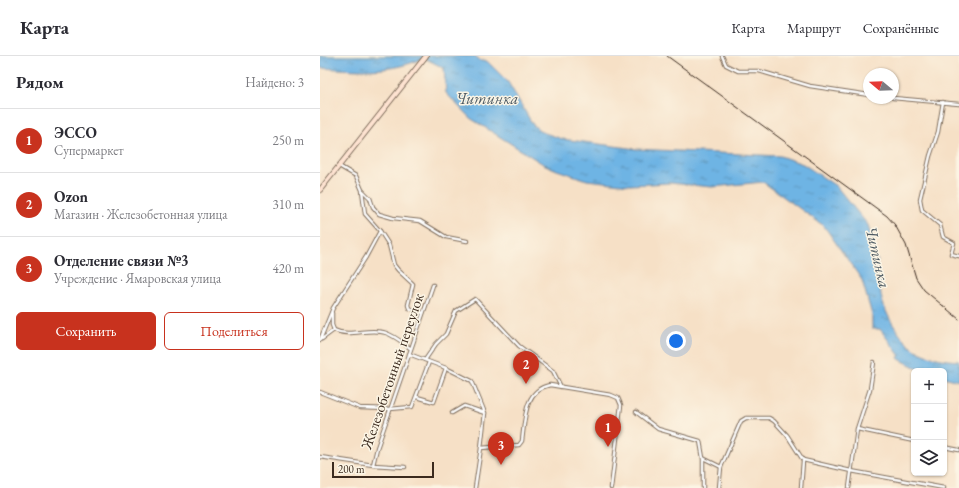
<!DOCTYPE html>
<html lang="ru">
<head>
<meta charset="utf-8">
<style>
  :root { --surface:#fff; --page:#f7f7f7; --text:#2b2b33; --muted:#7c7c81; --line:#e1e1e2; --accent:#c8321e }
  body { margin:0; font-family:"EB Garamond",serif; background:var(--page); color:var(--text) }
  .controls { position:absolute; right:12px; bottom:12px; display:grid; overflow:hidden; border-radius:6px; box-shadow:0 1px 3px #0004 }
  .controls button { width:36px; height:36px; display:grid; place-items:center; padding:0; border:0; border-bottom:1px solid var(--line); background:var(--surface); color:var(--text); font:20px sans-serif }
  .compass { position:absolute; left:543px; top:12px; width:36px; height:36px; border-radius:50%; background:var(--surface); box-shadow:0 1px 3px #0004; rotate:289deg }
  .scale { position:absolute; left:12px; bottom:10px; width:102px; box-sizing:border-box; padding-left:4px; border:2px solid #3b2a1e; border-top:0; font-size:11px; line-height:14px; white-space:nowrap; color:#3b2a1e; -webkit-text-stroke:3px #fcf5e5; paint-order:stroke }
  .you { position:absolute; left:356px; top:285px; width:14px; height:14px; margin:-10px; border:3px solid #fff; border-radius:50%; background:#1a73e8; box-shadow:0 0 0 6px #1a73e833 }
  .badge { display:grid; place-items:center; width:26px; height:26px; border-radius:50%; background:var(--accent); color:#fff; font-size:13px; font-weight:700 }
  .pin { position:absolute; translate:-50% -33px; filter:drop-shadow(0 1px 2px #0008) }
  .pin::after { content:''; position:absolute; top:21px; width:14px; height:12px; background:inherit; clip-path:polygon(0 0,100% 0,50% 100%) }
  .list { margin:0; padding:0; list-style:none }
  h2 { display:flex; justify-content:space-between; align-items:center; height:52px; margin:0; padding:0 16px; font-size:17px }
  h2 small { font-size:13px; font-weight:400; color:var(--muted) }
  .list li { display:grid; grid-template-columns:26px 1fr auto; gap:12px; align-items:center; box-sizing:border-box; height:64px; padding:0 16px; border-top:1px solid var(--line) }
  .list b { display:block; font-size:15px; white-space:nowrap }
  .list p { margin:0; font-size:13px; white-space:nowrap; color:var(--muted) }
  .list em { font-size:13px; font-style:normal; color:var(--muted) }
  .actions { display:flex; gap:8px; padding:12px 16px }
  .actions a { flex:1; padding:9px 0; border:1px solid var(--accent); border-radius:6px; text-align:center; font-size:14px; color:var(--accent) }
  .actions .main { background:var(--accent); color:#fff }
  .icon { flex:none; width:22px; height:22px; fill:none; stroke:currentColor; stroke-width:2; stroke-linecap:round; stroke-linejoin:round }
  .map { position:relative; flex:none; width:639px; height:432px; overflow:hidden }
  header { display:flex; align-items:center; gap:24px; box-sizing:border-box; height:56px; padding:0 20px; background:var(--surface); border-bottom:1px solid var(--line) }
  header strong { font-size:19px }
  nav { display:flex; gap:22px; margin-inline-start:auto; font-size:14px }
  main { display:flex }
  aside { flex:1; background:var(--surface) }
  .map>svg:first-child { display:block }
  .water { fill:url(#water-ripples); stroke:#546f81 }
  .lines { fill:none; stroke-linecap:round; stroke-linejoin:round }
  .street-casing { stroke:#7c6a59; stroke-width:4.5 }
  .secondary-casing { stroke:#7c6a59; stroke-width:6 }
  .street { stroke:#fff; stroke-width:2.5 }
  .secondary { stroke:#fee3d1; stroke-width:4 }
  .rail { stroke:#3b2a1e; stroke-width:1 }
  .labels { text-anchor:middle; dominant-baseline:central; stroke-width:3; stroke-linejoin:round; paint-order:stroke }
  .street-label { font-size:15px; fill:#3b2a1e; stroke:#fcf5e5 }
  .water-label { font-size:16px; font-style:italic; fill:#4d5a63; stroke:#fcf5e5 }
</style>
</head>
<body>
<header>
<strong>Карта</strong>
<nav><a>Карта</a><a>Маршрут</a><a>Сохранённые</a></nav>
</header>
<main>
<aside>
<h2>Рядом<small>Найдено: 3</small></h2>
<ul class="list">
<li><span class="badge">1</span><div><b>ЭССО</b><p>Супермаркет</p></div><em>250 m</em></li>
<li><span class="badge">2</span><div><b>Ozon</b><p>Магазин · Железобетонная улица</p></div><em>310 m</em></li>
<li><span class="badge">3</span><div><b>Отделение связи №3</b><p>Учреждение · Ямаровская улица</p></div><em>420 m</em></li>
</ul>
<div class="actions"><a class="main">Сохранить</a><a>Поделиться</a></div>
</aside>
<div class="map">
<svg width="639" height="432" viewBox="0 0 639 432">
  <defs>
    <pattern id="water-ripples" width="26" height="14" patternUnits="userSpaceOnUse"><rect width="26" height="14" fill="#6eb4e4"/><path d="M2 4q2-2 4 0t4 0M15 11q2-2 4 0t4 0" fill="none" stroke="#5c93b8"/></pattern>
  </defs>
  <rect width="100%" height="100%" fill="#fcf5e5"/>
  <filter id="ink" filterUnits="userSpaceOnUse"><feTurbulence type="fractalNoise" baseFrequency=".025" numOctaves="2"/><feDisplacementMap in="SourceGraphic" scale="8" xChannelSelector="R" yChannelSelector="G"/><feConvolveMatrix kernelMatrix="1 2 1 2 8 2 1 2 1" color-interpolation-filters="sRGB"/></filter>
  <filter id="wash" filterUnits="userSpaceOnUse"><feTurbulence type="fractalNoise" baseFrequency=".012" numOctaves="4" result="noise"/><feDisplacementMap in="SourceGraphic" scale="16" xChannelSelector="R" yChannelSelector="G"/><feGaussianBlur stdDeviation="0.9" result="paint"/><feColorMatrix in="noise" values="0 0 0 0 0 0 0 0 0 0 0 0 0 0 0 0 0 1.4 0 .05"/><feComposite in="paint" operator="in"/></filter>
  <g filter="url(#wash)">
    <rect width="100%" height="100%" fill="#f6e0c6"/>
    <!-- water -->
    <path class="water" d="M0,0h155l6,5h6l21,21 25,43 9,7 20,7 74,10 144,7 23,8 33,22 32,39 2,8 3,3v18l5,7 -2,7 3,4 -1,7 4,3c-7,17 14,51 27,63 14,12 33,15 50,16v20l-15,-4v-6h-21l-24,-12 -1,-2 2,-1 -20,-27h-8v-14l-10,-35 -38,-54 -61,-44 -51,5 -42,-4 -40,2 -43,-5 -30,-10 -14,-6 -73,-46 -24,-25 -2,-25 -20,-10c-36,16 -66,12 -104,10z"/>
  </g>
  <g filter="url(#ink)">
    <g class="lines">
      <defs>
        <g id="street">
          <polyline points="402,0 406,9 418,15 439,15 490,30 549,39"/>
          <polyline points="573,42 639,48"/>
          <polyline points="623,46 618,76 610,100 600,143 602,154 620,169 623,181 634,187 631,198 639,200"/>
          <polyline points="19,110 36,120 42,134 45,158 60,175 69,189 74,209 78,214 93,228 88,249 89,252 103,257"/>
          <polyline points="43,135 50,142 53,151 59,158 73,162 100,165 126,181 147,185"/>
          <polyline points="12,257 12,269 14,274"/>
          <path d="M2,283l12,-9c16,8 35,-3 52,3 9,3 17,10 24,15"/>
          <polyline points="0,284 13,252 46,201 60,175"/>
          <polyline points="89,298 126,312 152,325 165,357 161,392"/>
          <polyline points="105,304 116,288 126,278 136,255 155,243 199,290 233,315 241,331"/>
          <polyline points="0,336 40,352 70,353 92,351 109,306"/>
          <polyline points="97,341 114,346 126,312"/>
          <polyline points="316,356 338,373 380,385 383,402 383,432"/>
          <polyline points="132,357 144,350 165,357"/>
          <polyline points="537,373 594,385"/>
          <polyline points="624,391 639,394"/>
          <polyline points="0,401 53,409 85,411"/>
          <polyline points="383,402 401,411"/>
          <polyline points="53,409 57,392 113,229"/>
          <path d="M155,432l6,-40 38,-3 3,-4c3,-22 2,-51 28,-56l61,10 7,3 3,7 -10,83"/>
          <polyline points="399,432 401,411 421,365 426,362 449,362 454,365 467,379 483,404 531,415 624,432"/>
          <polyline points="481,432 483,405"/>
          <polyline points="529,432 537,373 550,333 554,306"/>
        </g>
        <polyline id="secondary" points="0,134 106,0"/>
      </defs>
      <!-- street casing -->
      <use href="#street" class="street-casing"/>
      <!-- secondary casing -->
      <use href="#secondary" class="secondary-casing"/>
      <!-- street -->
      <use href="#street" class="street"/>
      <!-- secondary -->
      <use href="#secondary" class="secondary"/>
      <!-- rail -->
      <polyline class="rail" points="347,0 567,160 575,169 586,189 596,222 604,234 639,263"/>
    </g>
  </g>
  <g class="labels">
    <!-- street labels -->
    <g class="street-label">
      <text transform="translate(72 315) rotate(-71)">Железобетонный переулок</text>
    </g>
    <!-- water labels -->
    <g class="water-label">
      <text x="167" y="42">Читинка</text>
      <text transform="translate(558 201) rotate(77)">Читинка</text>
    </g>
  </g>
</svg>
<div class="controls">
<button>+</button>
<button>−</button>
<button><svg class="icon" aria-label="layers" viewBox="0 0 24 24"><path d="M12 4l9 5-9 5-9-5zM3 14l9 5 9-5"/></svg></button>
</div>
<svg class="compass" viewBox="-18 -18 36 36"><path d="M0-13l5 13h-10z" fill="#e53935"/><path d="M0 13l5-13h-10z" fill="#7c7c81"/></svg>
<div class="scale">200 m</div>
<div class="you"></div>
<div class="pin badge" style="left:288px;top:391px">1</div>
<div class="pin badge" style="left:206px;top:328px">2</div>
<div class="pin badge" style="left:181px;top:409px">3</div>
</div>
</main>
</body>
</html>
